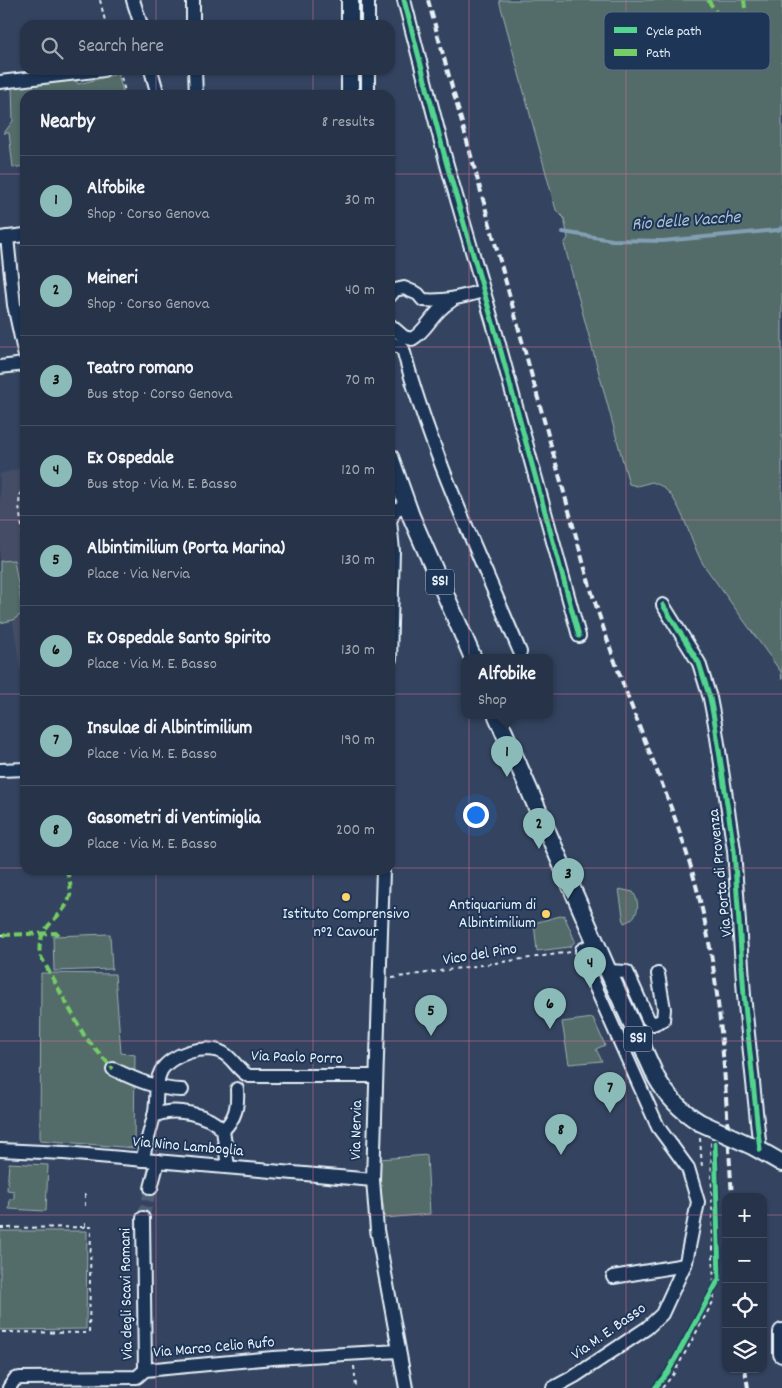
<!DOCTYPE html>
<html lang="en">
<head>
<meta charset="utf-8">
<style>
  :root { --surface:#273348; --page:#333f52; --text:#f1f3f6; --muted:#a4aab4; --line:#434e60; --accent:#8bbbb9 }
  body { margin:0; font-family:Dekko,sans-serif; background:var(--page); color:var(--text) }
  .controls { position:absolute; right:15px; bottom:15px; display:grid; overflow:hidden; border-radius:10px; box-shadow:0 1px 4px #0004 }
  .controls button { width:45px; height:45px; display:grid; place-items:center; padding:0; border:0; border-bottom:1px solid var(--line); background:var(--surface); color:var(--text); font:25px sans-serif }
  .you { position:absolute; left:475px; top:814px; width:18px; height:18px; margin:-12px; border:4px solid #fff; border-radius:50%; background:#1a73e8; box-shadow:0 0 0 8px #1a73e833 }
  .badge { display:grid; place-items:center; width:32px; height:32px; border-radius:50%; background:var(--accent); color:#111; font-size:16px; font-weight:700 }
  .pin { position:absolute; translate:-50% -41px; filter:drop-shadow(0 1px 2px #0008) }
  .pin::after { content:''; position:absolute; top:26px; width:18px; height:15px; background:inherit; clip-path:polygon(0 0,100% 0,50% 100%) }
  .popup { position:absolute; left:461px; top:654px; width:92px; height:65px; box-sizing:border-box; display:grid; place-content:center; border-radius:10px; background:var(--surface); filter:drop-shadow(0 1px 4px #0005); font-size:16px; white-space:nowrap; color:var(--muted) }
  .popup b { font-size:19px; color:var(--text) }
  .popup::after { content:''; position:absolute; left:50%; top:100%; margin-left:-10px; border:10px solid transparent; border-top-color:var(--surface) }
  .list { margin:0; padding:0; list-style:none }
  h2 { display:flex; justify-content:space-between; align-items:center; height:65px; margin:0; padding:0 20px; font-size:21px }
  h2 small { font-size:16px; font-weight:400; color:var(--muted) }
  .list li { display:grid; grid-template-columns:32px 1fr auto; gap:15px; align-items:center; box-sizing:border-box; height:90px; padding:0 20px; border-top:1px solid var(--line) }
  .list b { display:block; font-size:19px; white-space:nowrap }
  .list p { margin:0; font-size:16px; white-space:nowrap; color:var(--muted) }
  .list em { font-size:16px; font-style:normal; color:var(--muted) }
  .icon { flex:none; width:28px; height:28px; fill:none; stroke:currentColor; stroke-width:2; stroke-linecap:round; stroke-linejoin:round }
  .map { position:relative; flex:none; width:782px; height:1388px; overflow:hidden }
  .search { position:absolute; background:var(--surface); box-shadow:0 1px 4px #0004; left:20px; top:20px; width:375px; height:55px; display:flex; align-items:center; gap:12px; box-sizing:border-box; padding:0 18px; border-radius:15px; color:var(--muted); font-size:19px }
  .panel { position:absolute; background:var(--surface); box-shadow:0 1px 4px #0004; left:20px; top:90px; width:375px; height:785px; border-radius:15px }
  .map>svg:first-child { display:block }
  .built { fill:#444e66 }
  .green { fill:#536c69; stroke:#9eaeb0 }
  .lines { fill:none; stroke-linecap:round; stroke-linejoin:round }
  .stream { stroke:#839fb4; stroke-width:4 }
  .minor-tunnel { stroke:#4f5e77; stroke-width:12; stroke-dasharray:12 6; stroke-linecap:butt }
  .minor-casing { stroke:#e8f1f8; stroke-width:16 }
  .major-casing { stroke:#e8f1f8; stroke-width:20 }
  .path { stroke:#e8f1f8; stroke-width:2; stroke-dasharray:4 4; stroke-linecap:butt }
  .minor { stroke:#1d3557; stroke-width:12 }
  .major { stroke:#1d3557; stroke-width:16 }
  .rail { stroke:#e8f1f8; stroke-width:4; stroke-dasharray:8 4; stroke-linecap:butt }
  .major-bridge-casing { stroke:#e8f1f8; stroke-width:20; stroke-linecap:butt }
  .major-bridge { stroke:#1d3557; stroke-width:16 }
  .quiet { stroke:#74ce65; stroke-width:4; stroke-dasharray:8 4; stroke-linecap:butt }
  .cycleway-casing { stroke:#1d3557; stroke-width:8 }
  .cycleway { stroke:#53d58f; stroke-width:5 }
  .grid { fill:none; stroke:#d16f9a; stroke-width:1; stroke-opacity:0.55 }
  .poi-dot { fill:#ffd166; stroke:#1d3557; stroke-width:2 }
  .labels { text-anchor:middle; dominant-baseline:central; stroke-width:4; stroke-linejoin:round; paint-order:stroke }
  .shield { fill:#1d3557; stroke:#abb9c8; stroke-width:1 }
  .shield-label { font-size:15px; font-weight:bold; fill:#e8f1f8 }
  .street-label { font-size:16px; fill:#e8f1f8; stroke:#1d3557 }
  .poi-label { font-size:16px; fill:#e8f1f8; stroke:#1d3557; text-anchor:end }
  .water-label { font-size:18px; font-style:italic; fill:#adc1d0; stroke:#1d3557 }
  .key { fill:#1d3557; stroke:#5a6d87; stroke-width:1 }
  .key-label { font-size:14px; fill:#e8f1f8 }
</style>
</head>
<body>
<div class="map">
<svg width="782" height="1388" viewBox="0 0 782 1388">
  <rect width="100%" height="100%" fill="#344460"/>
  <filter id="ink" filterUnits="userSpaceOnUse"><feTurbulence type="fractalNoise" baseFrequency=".02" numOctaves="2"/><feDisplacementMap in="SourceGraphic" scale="10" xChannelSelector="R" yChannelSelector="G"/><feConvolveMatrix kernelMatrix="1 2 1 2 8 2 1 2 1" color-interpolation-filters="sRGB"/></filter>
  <g filter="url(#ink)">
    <!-- built -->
    <polygon class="built" points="25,467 25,669 20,669 13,621 0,623 0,474"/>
    <!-- green -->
    <g class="green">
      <path d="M499,0h283v680l-1,-8 -78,-108c-11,-19 -22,-62 -37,-74 -3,-4 -9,-6 -14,-8l-15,4 -8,-2 -65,-240 4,-6 -4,-20 -8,-8z"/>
      <polygon points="118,74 124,95 25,95 25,171 23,166 13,168 9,133 4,133 13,121 12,86 74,76 78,84"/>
      <polygon points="14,560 23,613 13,620 0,623 0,561"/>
      <path d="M619,889l14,3c8,12 6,26 -9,31z"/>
      <polygon points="564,915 575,941 570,947 537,951 534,923"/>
      <polygon points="110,934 112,969 54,971 53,936"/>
      <polygon points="41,973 115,974 121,1053 135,1055 134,1148 40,1140"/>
      <polygon points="593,1018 605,1045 596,1049 602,1061 569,1064 562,1022"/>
      <polygon points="427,1155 430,1214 385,1218 379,1176 380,1159"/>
      <polygon points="9,1163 48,1165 46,1211 9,1209 10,1199 14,1199 14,1191 7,1190"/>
      <polygon points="0,1231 87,1231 86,1329 0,1330"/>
    </g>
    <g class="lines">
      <!-- stream -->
      <polyline class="stream" points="563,232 612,240 663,241 778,230 782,228"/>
      <!-- minor-tunnel -->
      <polyline class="minor-tunnel" points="143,1218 151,1188"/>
      <defs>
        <g id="minor">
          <polyline points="133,0 141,25"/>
          <polyline points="193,0 193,25"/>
          <polyline points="404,0 447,165 497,337 579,636"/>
          <polyline points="368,25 368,0"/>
          <polyline points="151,70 158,95"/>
          <polyline points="195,70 196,95"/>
          <polyline points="368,70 368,95"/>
          <polyline points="0,82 103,70"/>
          <polyline points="7,237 14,305 25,356"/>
          <polyline points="0,238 25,235"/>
          <path d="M390,296l5,-6 9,-2 14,6 5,6c22,2 39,-3 60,-9"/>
          <path d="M390,325l14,12 8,2c16,-9 19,-26 39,-38"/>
          <path d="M390,342l13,7c28,105 75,203 117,303"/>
          <polyline points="0,367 25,364"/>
          <polyline points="663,605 699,663 710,698 715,724 734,850 744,995 760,1150"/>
          <polyline points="390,659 393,551 390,521 395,510 406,505"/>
          <polyline points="0,770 25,769"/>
          <polyline points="383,870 373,1180 377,1230 406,1388"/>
          <polyline points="608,971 627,972 648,1019 653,1024 663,1020 664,1009 658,974"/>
          <path d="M113,1069c21,10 46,21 69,21"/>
          <path d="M154,1116c4,-14 0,-32 7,-45 9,-17 46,-28 62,-18 11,6 15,18 26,23h127"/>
          <path d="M223,1130c13,-12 15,-24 14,-41"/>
          <polyline points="0,1150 64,1153 373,1180"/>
          <path d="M142,1160l12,-44c20,-10 54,-2 69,14l5,37"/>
          <polyline points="151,1188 158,1161"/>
          <polyline points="143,1218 145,1370"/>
          <polyline points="613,1277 685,1265"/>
          <polyline points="9,1388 15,1379 21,1378 137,1377 145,1370 273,1358 399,1351"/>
          <polyline points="553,1388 575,1376 647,1328 662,1314 686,1262 698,1202 688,1168 658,1127 583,959 582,950 596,942"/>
        </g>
        <g id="major">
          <polyline points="350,25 350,0"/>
          <polyline points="350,70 350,95"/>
          <polyline points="390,457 411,516 473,658"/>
          <path d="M497,716l111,255 48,106c11,20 24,33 43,45"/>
          <polyline points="754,1147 782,1163"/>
          <polyline points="782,1332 782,1354"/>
        </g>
      </defs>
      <!-- minor casing -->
      <use href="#minor" class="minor-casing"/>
      <!-- major casing -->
      <use href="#major" class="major-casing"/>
      <!-- path -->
      <g class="path">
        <polyline points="100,0 106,25"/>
        <polyline points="119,70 126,95"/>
        <path d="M23,535c-1,-14 -9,-38 2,-49"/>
        <polyline points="0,935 3,935"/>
        <polyline points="392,978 571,952"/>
        <polyline points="700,1138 702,1168"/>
        <polyline points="85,1206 85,1194"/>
        <polyline points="85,1227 85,1221"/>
        <polyline points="0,1228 91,1227 89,1333 0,1332"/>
        <polyline points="354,1366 356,1387"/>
        <polyline points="662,1388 673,1375 714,1300 711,1142"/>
      </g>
      <!-- minor -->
      <use href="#minor" class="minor"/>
      <!-- major -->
      <use href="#major" class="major"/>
      <!-- rail -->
      <g class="rail">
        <path d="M428,0l159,576c13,44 28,87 44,129 24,62 51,124 67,188 26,99 27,202 34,304"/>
        <polyline points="745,1369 748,1388"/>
      </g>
      <defs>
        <polyline id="major-bridge" points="699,1122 754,1147"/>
      </defs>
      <!-- major-bridge casing -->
      <use href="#major-bridge" class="major-bridge-casing"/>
      <!-- major-bridge -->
      <use href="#major-bridge" class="major-bridge"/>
      <!-- quiet -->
      <g class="quiet">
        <polyline points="708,0 727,28 750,50 744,0"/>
        <path d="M66,870c20,47 -32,45 -26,85l45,82 28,32"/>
        <polyline points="3,935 57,933 59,936"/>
      </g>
      <defs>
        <g id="cycleway">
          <polyline points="404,0 447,165 497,337 579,636"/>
          <polyline points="663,605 699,663 710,698 715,724 734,850 744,995 760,1150"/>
          <polyline points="655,1388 668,1372 719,1279 715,1143"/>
        </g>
      </defs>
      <!-- cycleway casing -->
      <use href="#cycleway" class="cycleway-casing"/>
      <!-- cycleway -->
      <use href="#cycleway" class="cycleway"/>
    </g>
  </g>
  <!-- grid -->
  <path class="grid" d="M156,0v25M313,0v25M469,0v1388M626,0v1388M156,70v25M313,70v25M0,174h25M390,174h392M0,347h25M390,347h392M0,520h25M390,520h392M0,694h25M390,694h392M0,868h25M390,868h392M156,870v518M313,870v518M0,1041h782M0,1215h726M763,1215h19"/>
  <!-- markers -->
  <g class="poi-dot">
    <circle cx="346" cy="897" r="5"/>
    <circle cx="546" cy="914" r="5"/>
  </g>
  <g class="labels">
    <!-- shield labels -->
    <g class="shield">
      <rect x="426" y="569.5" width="28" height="25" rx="4"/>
      <rect x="624" y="1026.5" width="28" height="25" rx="4"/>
    </g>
    <g class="shield-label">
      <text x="440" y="582">SS1</text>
      <text x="638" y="1039">SS1</text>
    </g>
    <!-- street labels -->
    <g class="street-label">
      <text transform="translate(721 873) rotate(-96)">Via Porta di Provenza</text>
      <text transform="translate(480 955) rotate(-9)">Vico del Pino</text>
      <text transform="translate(297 1058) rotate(2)">Via Paolo Porro</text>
      <text transform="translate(357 1130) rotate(-89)">Via Nervia</text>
      <text transform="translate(188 1147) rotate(5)">Via Nino Lamboglia</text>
      <text transform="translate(127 1294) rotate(-91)">Via degli Scavi Romani</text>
      <text transform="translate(609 1332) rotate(-35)">Via M. E. Basso</text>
      <text transform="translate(214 1348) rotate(-5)">Via Marco Celio Rufo</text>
    </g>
    <!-- poi labels -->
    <g class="poi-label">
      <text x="536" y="905">Antiquarium di<tspan x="536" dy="18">Albintimilium</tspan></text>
      <text x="346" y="914" text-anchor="middle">Istituto Comprensivo<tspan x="346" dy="18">n°2 Cavour</tspan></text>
    </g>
    <!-- water labels -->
    <g class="water-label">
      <text transform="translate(686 222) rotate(-4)">Rio delle Vacche</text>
    </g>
  </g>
  <!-- legend -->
  <rect x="604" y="12" width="166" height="58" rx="8" class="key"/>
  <rect x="614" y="27" width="23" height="6" fill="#53d58f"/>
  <rect x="614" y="49" width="23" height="7" fill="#74ce65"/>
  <g class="key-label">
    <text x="646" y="35">Cycle path</text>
    <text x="646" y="57">Path</text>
  </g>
</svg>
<div class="controls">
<button>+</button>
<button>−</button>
<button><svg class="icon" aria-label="locate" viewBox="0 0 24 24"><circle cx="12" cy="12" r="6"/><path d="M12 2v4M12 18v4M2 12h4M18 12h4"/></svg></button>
<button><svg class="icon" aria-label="layers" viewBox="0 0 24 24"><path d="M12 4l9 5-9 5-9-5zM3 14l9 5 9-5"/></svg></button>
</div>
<div class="you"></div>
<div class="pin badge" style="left:507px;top:777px">1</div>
<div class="popup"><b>Alfobike</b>Shop</div>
<div class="pin badge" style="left:539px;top:849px">2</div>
<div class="pin badge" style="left:568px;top:899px">3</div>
<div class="pin badge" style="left:590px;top:988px">4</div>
<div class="pin badge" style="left:431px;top:1036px">5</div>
<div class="pin badge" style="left:550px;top:1029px">6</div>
<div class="pin badge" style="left:610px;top:1113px">7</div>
<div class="pin badge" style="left:561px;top:1155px">8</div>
<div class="search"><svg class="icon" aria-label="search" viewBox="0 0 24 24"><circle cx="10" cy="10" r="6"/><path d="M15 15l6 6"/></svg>Search here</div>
<section class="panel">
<h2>Nearby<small>8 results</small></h2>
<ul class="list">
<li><span class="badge">1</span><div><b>Alfobike</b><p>Shop · Corso Genova</p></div><em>30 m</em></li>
<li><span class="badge">2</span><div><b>Meineri</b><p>Shop · Corso Genova</p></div><em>40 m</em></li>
<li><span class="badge">3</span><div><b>Teatro romano</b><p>Bus stop · Corso Genova</p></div><em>70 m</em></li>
<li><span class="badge">4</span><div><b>Ex Ospedale</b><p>Bus stop · Via M. E. Basso</p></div><em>120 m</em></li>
<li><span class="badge">5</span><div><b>Albintimilium (Porta Marina)</b><p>Place · Via Nervia</p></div><em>130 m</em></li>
<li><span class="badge">6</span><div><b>Ex Ospedale Santo Spirito</b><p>Place · Via M. E. Basso</p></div><em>130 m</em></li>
<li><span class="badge">7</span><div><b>Insulae di Albintimilium</b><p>Place · Via M. E. Basso</p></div><em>190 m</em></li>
<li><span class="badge">8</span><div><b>Gasometri di Ventimiglia</b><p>Place · Via M. E. Basso</p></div><em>200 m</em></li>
</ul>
</section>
</div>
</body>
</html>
